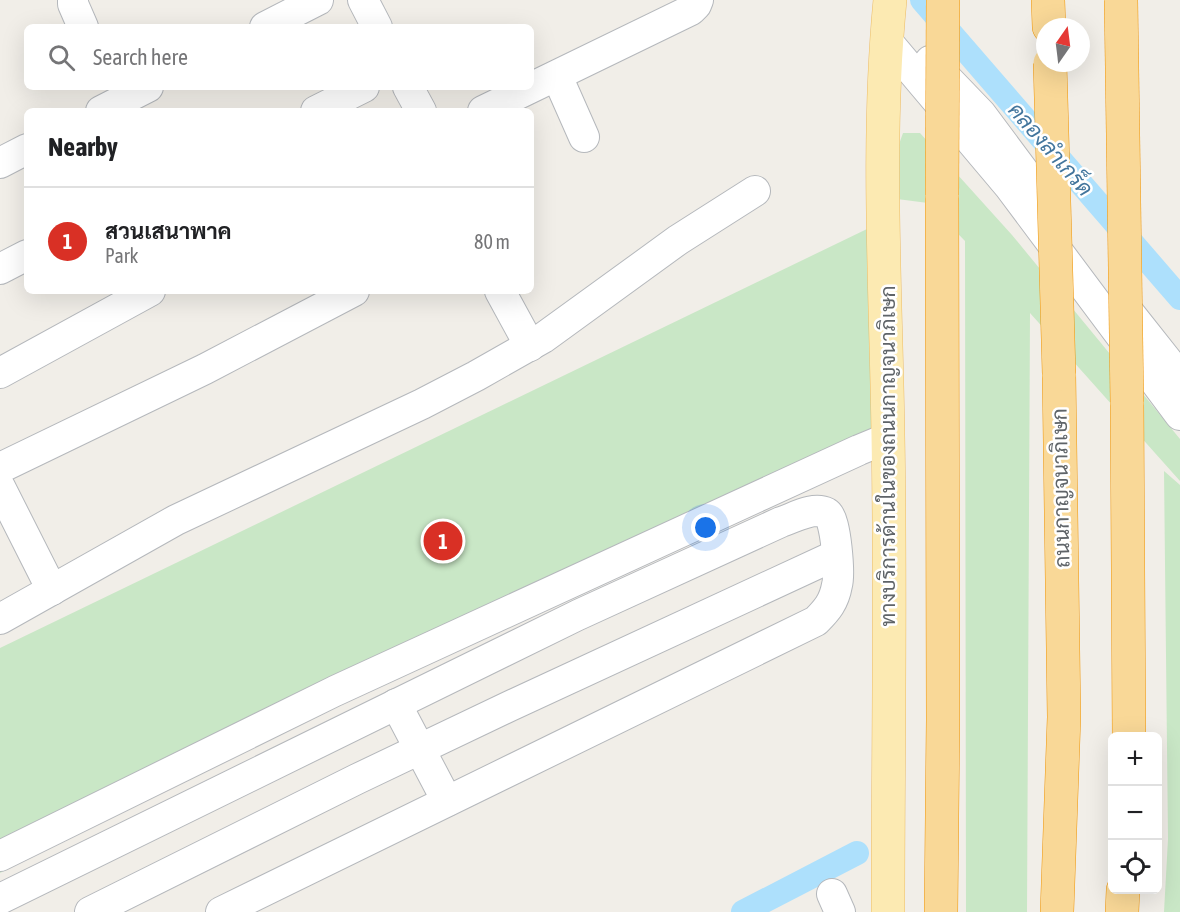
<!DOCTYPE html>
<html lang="en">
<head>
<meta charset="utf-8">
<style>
  :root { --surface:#fff; --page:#f2f2f2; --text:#202124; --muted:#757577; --line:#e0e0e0; --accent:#d93025 }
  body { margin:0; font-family:"Asap Condensed",Sarabun,sans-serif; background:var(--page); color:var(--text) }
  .controls { position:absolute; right:18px; bottom:18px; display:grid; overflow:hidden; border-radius:9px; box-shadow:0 6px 24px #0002 }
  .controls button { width:54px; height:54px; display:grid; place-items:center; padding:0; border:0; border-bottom:2px solid var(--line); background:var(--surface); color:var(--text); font:30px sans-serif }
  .compass { position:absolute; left:1036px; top:18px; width:54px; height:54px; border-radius:50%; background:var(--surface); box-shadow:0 6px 24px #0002; rotate:14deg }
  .you { position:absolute; left:706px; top:528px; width:21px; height:21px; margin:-15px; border:4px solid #fff; border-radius:50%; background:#1a73e8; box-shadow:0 0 0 9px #1a73e833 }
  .badge { display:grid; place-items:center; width:39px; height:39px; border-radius:50%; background:var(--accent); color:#fff; font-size:20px; font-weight:700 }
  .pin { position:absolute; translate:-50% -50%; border:3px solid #fff; box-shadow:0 2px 6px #0006 }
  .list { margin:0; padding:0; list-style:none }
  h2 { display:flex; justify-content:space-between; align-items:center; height:78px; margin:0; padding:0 24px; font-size:26px }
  h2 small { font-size:20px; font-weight:400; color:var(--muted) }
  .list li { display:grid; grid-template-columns:39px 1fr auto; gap:18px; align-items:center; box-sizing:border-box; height:108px; padding:0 24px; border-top:2px solid var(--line) }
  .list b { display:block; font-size:22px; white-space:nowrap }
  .list p { margin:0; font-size:20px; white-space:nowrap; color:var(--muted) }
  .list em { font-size:20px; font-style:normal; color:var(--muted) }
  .icon { flex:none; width:33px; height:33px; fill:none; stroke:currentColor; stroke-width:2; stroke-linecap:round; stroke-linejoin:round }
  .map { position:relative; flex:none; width:1180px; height:912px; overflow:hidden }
  .search { position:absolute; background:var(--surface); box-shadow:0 6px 24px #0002; left:24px; top:24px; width:510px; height:66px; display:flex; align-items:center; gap:15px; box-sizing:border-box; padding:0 21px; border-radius:9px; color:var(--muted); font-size:22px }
  .panel { position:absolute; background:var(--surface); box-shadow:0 6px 24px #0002; left:24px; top:108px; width:510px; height:186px; border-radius:9px }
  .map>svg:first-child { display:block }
  .green { fill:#c9e7c6 }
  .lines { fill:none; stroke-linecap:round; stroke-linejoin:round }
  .canal { stroke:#ade0fc; stroke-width:24 }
  .minor-casing { stroke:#b5b8bc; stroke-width:32 }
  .major-casing { stroke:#ecbc66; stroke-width:34 }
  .highway-casing { stroke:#ef960a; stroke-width:34 }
  .minor { stroke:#fff; stroke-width:30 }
  .major { stroke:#fceab2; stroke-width:33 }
  .highway { stroke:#f9d897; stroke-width:33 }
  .highway-bridge-casing { stroke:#ef960a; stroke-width:34; stroke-linecap:butt }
  .highway-bridge { stroke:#f9d897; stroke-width:33 }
  .labels { text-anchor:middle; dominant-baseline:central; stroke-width:5; stroke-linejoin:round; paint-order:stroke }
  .street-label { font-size:21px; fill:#5f6468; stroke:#fff }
  .water-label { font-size:22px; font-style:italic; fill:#43769d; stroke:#fff }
</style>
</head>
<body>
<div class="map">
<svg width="1180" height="912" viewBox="0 0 1180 912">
  <rect width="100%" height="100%" fill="#f1eee8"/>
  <!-- green -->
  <g class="green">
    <polygon points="903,133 920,133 1012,235 1180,439 1180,481 1030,313 1027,912 966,912 965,241 928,203 897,199 898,147"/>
    <polygon points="867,229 878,434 0,873 0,648"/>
    <polygon points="1164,471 1180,485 1180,912 1164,912 1168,839"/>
  </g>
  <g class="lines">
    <!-- canal -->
    <g class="canal">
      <polyline points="922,0 1180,298"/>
      <polyline points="743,912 857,853"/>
    </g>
    <defs>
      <g id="minor">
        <polyline points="73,0 73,4 83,27"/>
        <polyline points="363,0 377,27"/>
        <polyline points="265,27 318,0"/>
        <polyline points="886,40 1009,186 1180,415"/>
        <polyline points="930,61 981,114 1039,192"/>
        <polyline points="557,76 584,137"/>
        <polyline points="408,87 421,111"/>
        <polyline points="101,111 148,87"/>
        <polyline points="316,111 364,87"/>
        <polyline points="483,111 691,10 696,5 698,0"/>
        <polyline points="0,163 27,149"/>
        <polyline points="0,269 27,255"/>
        <polyline points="500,291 530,346"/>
        <polyline points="1123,305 1180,377"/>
        <polyline points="0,373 150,291"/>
        <polyline points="0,468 205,369 354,291"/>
        <polyline points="0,487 52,590"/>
        <polyline points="0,619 176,520 422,404 476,376 543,338 678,240 755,191"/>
        <polyline points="396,704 447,801"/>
        <polyline points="0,856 335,691 859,450 888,438"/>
        <polyline points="832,894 840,912"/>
        <path d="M0,899l578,-284 203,-93c13,-4 32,-16 46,-9 9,5 13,62 10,72 -3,17 -10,25 -21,36l-595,291"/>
        <polyline points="90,912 357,779 510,706 836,555"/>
      </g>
      <path id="major" d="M888,912c0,-159 3,-318 0,-477 -2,-145 -12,-291 2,-435"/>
      <g id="highway">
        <polyline points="1048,0 1049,27"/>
        <polyline points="1127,402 1129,736"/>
        <polyline points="941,912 943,720 942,195"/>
        <polyline points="1057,912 1064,717 1059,374"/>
        <polyline points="1122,912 1123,890"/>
      </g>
    </defs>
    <!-- minor casing -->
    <use href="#minor" class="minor-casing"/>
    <!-- major casing -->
    <use href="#major" class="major-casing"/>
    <!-- highway casing -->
    <use href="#highway" class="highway-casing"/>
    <!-- minor -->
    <use href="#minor" class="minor"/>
    <!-- major -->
    <use href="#major" class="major"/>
    <!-- highway -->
    <use href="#highway" class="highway"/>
    <defs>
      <g id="highway-bridge">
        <polyline points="1121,0 1127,402"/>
        <polyline points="1050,63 1059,374"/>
        <polyline points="942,195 943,0"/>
      </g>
    </defs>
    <!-- highway-bridge casing -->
    <use href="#highway-bridge" class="highway-bridge-casing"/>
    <!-- highway-bridge -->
    <use href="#highway-bridge" class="highway-bridge"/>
  </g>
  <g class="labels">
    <!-- street labels -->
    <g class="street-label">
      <text transform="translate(887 456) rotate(-90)">ทางบริการด้านในของถนนกาญจนาภิเษก</text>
      <text transform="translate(1060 488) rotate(-91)">ถนนกาญจนาภิเษก</text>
    </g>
    <!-- water labels -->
    <g class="water-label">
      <text transform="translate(1051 149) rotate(49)">คลองลำเกร็ด</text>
    </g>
  </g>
</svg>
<div class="controls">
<button>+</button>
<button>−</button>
<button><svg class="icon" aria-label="locate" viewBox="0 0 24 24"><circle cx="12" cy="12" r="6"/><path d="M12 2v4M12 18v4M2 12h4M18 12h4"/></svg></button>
</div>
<svg class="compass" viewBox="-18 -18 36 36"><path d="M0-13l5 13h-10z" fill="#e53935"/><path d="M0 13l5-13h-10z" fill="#757577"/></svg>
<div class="you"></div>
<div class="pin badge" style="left:443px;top:541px">1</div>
<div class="search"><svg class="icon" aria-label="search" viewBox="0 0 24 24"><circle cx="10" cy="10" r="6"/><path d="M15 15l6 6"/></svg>Search here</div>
<section class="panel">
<h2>Nearby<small></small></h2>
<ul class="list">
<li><span class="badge">1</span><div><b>สวนเสนาพาค</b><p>Park</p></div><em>80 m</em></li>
</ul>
</section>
</div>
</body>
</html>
